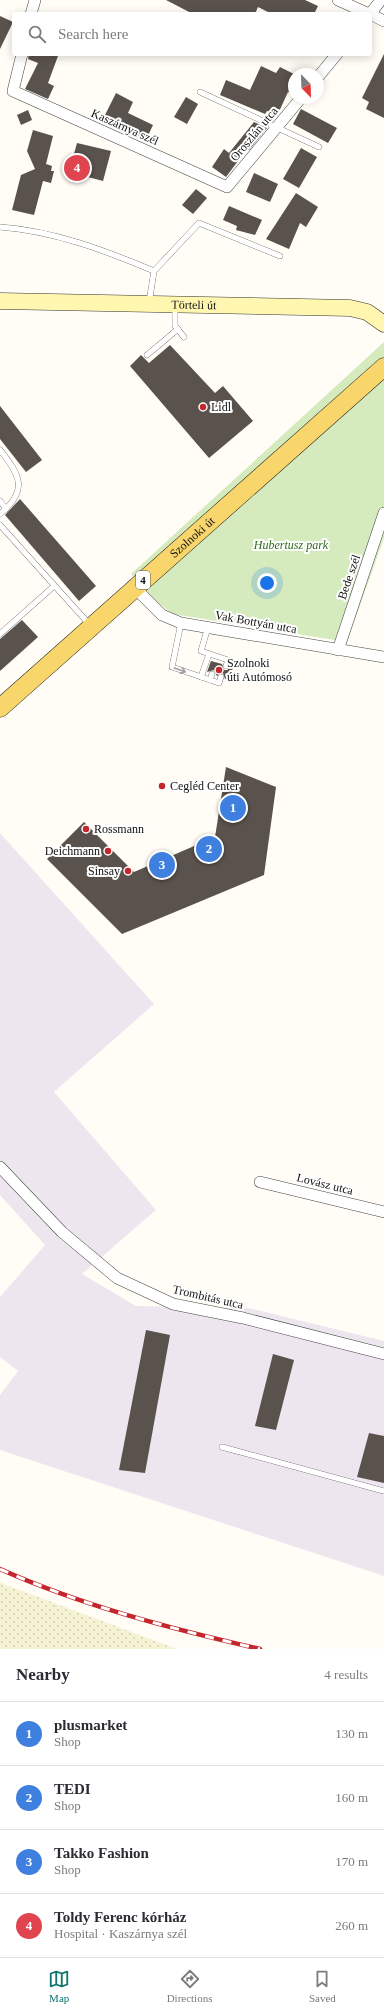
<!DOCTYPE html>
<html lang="en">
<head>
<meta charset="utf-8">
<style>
  :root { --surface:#fff; --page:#f2f2f3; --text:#2b2b33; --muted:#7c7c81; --line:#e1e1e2; --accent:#0f766e }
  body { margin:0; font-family:Georgia,serif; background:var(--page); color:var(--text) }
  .compass { position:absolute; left:288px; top:68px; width:36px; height:36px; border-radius:50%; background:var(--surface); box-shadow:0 2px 10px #0003; rotate:157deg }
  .you { position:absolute; left:267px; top:583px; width:14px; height:14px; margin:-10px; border:3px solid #fff; border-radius:50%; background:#1a73e8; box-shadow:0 0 0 6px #1a73e833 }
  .badge { display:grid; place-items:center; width:26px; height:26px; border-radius:50%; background:var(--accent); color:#fff; font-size:13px; font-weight:700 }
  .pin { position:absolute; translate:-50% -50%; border:2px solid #fff; box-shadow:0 1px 4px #0006 }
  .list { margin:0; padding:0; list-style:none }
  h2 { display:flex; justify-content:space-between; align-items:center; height:52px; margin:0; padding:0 16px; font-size:17px }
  h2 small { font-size:13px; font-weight:400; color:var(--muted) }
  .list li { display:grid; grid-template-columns:26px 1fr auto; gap:12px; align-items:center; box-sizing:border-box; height:64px; padding:0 16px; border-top:1px solid var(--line) }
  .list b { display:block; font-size:15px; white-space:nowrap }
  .list p { margin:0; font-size:13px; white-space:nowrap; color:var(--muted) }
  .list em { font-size:13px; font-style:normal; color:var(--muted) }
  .icon { flex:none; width:22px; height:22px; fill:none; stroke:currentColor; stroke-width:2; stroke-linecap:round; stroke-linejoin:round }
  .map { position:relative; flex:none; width:384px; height:1649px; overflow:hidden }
  .search { position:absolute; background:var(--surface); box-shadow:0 2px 10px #0003; left:12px; right:12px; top:12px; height:44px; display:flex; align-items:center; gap:10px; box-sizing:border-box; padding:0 14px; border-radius:4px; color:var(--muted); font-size:15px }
  .sheet { height:308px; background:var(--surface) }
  nav { display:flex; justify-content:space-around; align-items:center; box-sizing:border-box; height:56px; border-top:1px solid var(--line); background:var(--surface); font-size:11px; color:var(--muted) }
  nav a { display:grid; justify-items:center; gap:2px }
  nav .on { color:var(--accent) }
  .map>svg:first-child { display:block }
  .industrial { fill:#eee6ef }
  .farmland { fill:url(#farmland-dots) }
  .grass { fill:#d5ebbd }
  .building { fill:#5a524d }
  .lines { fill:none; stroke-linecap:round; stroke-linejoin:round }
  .lane-casing { stroke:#444; stroke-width:6 }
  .street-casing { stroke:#444; stroke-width:12 }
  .secondary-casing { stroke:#333; stroke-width:17 }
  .primary-casing { stroke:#222; stroke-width:19 }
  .lane { stroke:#fff; stroke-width:5.5 }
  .street { stroke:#fff; stroke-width:11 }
  .secondary { stroke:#fff6b0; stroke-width:16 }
  .primary { stroke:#f9d66b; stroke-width:18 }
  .rail-casing { stroke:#c4262e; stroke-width:4.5 }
  .rail { stroke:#fff; stroke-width:3; stroke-dasharray:9; stroke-linecap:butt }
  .oneway { stroke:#a0a0a0 }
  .poi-dot { fill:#c4262e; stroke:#fff; stroke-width:1.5 }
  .labels { text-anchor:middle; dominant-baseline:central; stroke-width:4; stroke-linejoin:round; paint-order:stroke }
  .shield { fill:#fff; stroke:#585858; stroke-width:1 }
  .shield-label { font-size:11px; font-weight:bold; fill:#111 }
  .street-label { font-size:12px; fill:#111; stroke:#fff }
  .poi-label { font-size:12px; fill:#111; stroke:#fff; text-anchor:start }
  .park-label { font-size:12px; font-style:italic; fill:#2f6b1f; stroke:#fff }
</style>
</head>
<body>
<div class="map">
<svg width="384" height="1649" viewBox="0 0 384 1649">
  <defs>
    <pattern id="farmland-dots" width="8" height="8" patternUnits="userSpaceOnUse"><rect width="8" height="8" fill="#f6f3d4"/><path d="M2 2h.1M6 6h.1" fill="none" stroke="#d2cfb5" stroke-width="1.8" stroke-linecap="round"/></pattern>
  </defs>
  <rect width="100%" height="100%" fill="#fffdf5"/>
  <!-- industrial -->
  <polygon class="industrial" points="0,833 154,1004 54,1092 156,1210 82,1274 136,1306 249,1308 384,1341 384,1576 0,1450 0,1395 18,1371 0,1357 0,1297 45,1245 0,1195"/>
  <!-- farmland -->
  <polygon class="farmland" points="0,1582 9,1586 177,1649 0,1649"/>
  <!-- grass -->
  <polygon class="grass" points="384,342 384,538 347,642 173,614 156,601 131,574"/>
  <!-- building -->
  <g class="building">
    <polygon points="166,0 305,0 318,6 314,14 272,14 258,7 255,14 193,14"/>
    <polygon points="0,16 13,22 0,49"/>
    <polygon points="29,54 54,54 58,56 48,83 54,86 48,99 25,89 38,63 28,59"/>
    <polygon points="384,54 384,118 366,109 369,102 362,98"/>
    <polygon points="261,66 276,73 280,67 294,74 294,94 288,92 277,116 267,111 265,114 220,95 226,80 250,90"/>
    <polygon points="116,93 133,102 128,113 153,125 145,142 102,121"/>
    <polygon points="186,97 198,104 187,124 174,117"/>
    <polygon points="301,109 337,128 328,143 293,124"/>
    <polygon points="28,110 32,120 21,125 17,115"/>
    <polygon points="254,122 267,128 249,150 247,149 226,177 212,167 224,149 229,153"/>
    <polygon points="33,130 53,136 46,164 52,166 51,171 54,171 51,183 43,181 34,215 12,210 21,175 35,169 27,151"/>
    <polygon points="77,143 111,151 103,181 69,172"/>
    <polygon points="301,148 317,157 299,188 283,179"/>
    <polygon points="254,173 278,184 270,202 246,192"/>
    <polygon points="196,189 207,198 193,214 182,205"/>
    <polygon points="296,193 318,207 306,227 300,223 289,249 266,239"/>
    <polygon points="229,206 262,220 255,235 236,230 237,226 223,220"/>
    <polygon points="170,345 215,393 223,386 253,421 209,458 130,366 141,355 149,363"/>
    <polygon points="0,406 42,460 26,472 0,439"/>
    <polygon points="20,499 96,586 79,601 5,515"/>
    <polygon points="22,620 38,637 0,671 0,639"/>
    <polygon points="211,661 222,664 224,670 227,670 230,667 233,668 228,680 225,679 223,673 217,676 214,670 207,672"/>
    <polygon points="226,767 276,787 264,875 122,934 47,859 84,822 134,872 215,837"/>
    <polygon points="146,1330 170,1335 145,1473 119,1470"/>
    <polygon points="273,1354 294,1360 276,1430 255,1426"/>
    <polygon points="369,1433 384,1436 384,1483 357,1477"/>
  </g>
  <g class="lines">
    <defs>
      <g id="lane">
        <polyline points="200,92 319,147"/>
        <path d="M0,227c54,4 104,23 154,44"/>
        <polyline points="149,303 154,271 199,223 280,256"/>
        <polyline points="175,305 175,326 184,337"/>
        <polyline points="147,355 178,329"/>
        <path d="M0,450c21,26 28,41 0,64"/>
        <polyline points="0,501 6,509"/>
        <polyline points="0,525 90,625"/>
        <polyline points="181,623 172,667 219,683 221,677"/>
        <polyline points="208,627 201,651 228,660 226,666"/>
        <polyline points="0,634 54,586"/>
        <polyline points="201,677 209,654"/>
        <polyline points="210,680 212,674"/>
        <polyline points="222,1447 384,1491"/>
      </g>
      <g id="street">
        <polyline points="338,0 369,14"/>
        <polyline points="31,14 35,0"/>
        <polyline points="370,14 381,0"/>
        <polyline points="370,14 384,21"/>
        <polyline points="22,54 13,91 227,187 301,98"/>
        <polyline points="318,77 337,54"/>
        <polyline points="135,588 162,615 181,623 384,657"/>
        <polyline points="338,650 384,513"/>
        <polyline points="0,1167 62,1232 117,1278 173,1304 243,1318 384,1354"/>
        <polyline points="260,1182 384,1212"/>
      </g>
      <g id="secondary">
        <path id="s1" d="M0,301l350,7 17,4 17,12"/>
      </g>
      <g id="primary">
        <path id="s2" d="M0,708l384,-341"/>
      </g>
    </defs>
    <!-- lane casing -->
    <use href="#lane" class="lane-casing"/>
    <!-- street casing -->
    <use href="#street" class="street-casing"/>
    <!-- secondary casing -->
    <use href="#secondary" class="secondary-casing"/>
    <!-- primary casing -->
    <use href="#primary" class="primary-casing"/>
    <!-- lane -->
    <use href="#lane" class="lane"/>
    <!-- street -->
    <use href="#street" class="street"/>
    <!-- secondary -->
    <use href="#secondary" class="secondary"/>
    <!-- primary -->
    <use href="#primary" class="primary"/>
    <defs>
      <path id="rail" d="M0,1569c83,37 172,60 260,80"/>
    </defs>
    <!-- rail casing -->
    <use href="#rail" class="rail-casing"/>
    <!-- rail -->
    <use href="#rail" class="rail"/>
  </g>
  <!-- one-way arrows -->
  <defs><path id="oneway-shaft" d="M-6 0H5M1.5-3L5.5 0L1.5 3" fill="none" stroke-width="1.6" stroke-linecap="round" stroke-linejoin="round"/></defs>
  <use class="oneway" href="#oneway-shaft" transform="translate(180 670) rotate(20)"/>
  <!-- markers -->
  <g class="poi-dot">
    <circle cx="203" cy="407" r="4"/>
    <circle cx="219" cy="670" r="4"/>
    <circle cx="162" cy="786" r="4"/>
    <circle cx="86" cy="829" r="4"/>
    <circle cx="108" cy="851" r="4"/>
    <circle cx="128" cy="871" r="4"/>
  </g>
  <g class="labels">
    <!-- shield labels -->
    <rect class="shield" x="136" y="571" width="14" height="18" rx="3"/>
    <g class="shield-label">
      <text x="143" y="580">4</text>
    </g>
    <!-- street labels -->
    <g class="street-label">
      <text transform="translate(125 127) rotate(24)">Kaszárnya szél</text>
      <text transform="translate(254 134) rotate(-50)">Oroszlán utca</text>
      <text stroke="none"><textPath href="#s1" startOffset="194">Törteli út</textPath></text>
      <text stroke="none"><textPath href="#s2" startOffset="257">Szolnoki út</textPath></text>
      <text transform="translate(349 577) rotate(-71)">Bede szél</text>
      <text transform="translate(256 622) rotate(10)">Vak Bottyán utca</text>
      <text transform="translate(325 1184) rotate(14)">Lovász utca</text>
      <text transform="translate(208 1297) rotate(13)">Trombitás utca</text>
    </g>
    <!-- poi labels -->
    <g class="poi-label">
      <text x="211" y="407">Lidl</text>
      <text x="227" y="663">Szolnoki<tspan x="227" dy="14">úti Autómosó</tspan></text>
      <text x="170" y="786">Cegléd Center</text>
      <text x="94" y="829">Rossmann</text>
      <text x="100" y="851" text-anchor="end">Deichmann</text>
      <text x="120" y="871" text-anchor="end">Sinsay</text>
    </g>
    <!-- park labels -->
    <g class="park-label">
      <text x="291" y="545">Hubertusz park</text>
    </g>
  </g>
</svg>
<svg class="compass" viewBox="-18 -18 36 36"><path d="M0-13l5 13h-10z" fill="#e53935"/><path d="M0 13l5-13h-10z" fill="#7c7c81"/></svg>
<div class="you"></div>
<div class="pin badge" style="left:233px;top:808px;background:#3f7fe0">1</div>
<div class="pin badge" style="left:209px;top:849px;background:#3f7fe0">2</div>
<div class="pin badge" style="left:162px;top:865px;background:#3f7fe0">3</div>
<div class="pin badge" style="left:77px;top:168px;background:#e0444e">4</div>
<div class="search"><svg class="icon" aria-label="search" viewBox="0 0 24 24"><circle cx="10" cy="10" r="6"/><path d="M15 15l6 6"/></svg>Search here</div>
</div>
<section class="sheet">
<h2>Nearby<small>4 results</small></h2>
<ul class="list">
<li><span class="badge" style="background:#3f7fe0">1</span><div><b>plusmarket</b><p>Shop</p></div><em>130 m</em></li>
<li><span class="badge" style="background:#3f7fe0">2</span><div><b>TEDI</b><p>Shop</p></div><em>160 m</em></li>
<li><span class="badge" style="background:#3f7fe0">3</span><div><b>Takko Fashion</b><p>Shop</p></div><em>170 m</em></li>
<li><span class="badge" style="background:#e0444e">4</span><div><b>Toldy Ferenc kórház</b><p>Hospital · Kaszárnya szél</p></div><em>260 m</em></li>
</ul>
</section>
<nav>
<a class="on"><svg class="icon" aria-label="map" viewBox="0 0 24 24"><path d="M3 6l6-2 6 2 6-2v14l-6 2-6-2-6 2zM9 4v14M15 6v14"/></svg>Map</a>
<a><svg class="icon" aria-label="directions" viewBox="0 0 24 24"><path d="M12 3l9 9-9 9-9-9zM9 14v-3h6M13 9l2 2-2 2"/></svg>Directions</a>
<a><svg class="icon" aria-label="saved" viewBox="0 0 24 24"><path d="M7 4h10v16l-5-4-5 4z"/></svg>Saved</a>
</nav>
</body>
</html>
